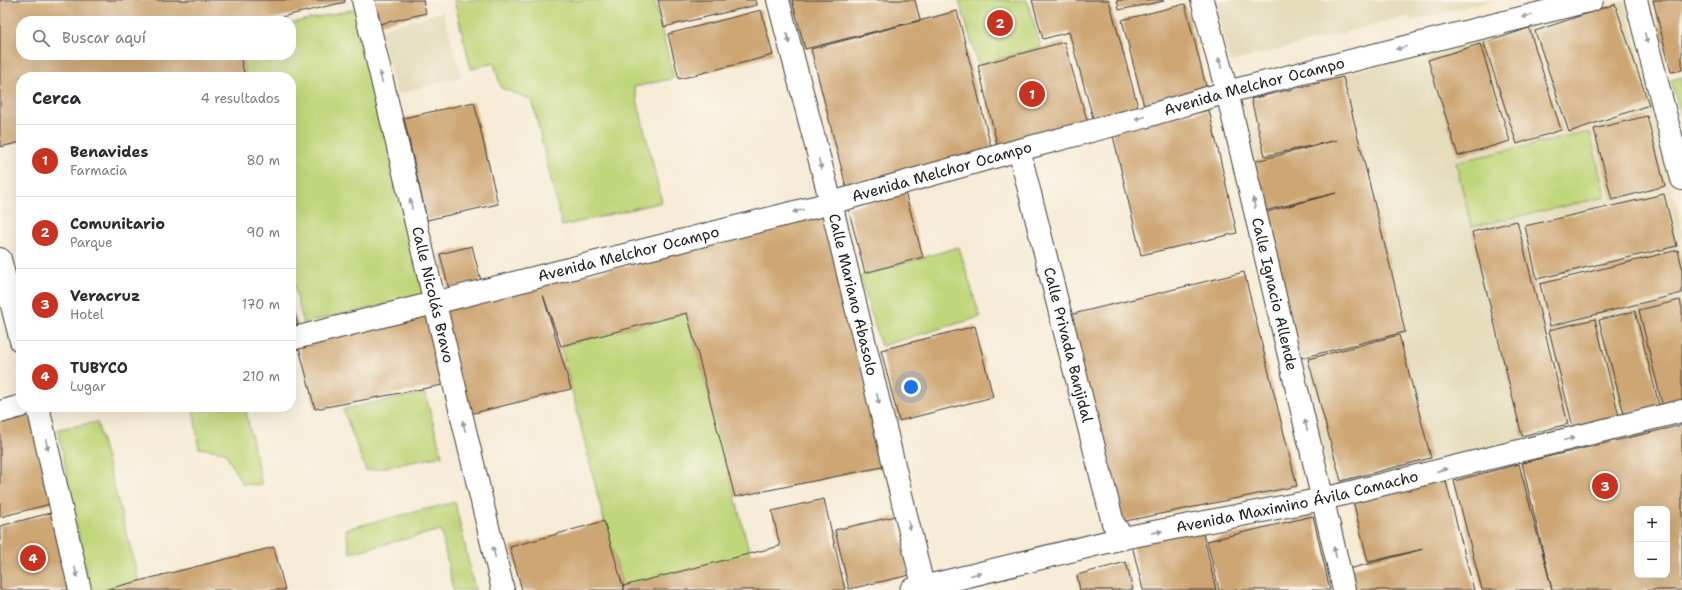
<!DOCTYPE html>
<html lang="es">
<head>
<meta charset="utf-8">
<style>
  :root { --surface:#fff; --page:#f7f7f7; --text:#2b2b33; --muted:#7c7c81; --line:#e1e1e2; --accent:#c8321e }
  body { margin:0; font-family:"Shantell Sans",sans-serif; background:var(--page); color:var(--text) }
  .controls { position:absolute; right:12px; bottom:12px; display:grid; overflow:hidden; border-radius:8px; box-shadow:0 4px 16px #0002 }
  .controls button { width:36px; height:36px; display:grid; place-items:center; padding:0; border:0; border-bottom:1px solid var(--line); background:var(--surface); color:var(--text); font:20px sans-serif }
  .you { position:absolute; left:911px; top:387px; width:14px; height:14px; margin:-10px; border:3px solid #fff; border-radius:50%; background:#1a73e8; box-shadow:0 0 0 6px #1a73e833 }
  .badge { display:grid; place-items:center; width:26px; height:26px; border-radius:50%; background:var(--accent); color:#fff; font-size:13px; font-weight:700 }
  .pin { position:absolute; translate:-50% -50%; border:2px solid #fff; box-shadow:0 1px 4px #0006 }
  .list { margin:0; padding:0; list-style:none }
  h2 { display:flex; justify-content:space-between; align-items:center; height:52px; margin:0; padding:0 16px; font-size:17px }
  h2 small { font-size:13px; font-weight:400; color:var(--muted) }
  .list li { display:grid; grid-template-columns:26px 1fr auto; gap:12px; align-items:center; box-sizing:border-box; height:72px; padding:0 16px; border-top:1px solid var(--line) }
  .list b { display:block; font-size:15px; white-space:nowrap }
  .list p { margin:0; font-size:13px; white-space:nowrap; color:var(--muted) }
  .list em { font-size:13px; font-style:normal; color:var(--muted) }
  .icon { flex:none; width:22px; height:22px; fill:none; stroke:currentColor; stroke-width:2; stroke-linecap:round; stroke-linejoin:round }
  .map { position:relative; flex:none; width:1682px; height:590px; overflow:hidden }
  .search { position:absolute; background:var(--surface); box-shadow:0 4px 16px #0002; left:16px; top:16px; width:280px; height:44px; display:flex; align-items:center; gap:10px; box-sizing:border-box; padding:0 14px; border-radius:16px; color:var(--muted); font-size:15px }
  .panel { position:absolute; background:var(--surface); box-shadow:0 4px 16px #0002; left:16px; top:72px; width:280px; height:340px; border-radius:16px }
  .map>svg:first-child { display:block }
  .built { fill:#e4dbba }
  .green { fill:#c0d67a; stroke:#6e794b }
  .building { fill:#cda673; fill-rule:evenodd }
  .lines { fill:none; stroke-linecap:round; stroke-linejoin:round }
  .minor-casing { stroke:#3d3b38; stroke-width:24 }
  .tertiary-casing { stroke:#3d3b38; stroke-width:24 }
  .primary-casing { stroke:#3d3b38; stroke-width:24 }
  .minor { stroke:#fff; stroke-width:22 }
  .tertiary { stroke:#fff; stroke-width:22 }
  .primary { stroke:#fff; stroke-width:22 }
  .oneway { fill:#999 }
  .labels { text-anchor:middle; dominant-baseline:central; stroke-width:3.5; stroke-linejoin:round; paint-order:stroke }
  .street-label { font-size:15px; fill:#1c1c1c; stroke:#fbf7ec }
</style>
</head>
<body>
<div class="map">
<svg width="1682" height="590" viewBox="0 0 1682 590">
  <rect width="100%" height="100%" fill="#fbf7ec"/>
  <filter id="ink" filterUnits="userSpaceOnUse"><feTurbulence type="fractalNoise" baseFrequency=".025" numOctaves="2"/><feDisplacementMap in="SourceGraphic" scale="8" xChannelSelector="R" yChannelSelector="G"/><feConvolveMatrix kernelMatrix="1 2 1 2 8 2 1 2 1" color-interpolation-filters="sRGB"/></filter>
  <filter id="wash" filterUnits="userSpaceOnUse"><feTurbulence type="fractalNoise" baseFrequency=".012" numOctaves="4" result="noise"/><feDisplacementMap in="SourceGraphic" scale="16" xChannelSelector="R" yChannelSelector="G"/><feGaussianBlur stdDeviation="0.9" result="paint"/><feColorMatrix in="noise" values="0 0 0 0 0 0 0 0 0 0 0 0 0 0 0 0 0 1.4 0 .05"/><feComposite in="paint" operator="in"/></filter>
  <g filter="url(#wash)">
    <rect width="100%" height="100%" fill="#f6ebd6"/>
    <!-- built -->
    <g class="built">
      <polygon points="1214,0 1494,0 1411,21 1409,16 1230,62"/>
      <polygon points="1625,1 1682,227 1682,405 1332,484 1238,102"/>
      <polygon points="443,12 461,76 397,94 379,29"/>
    </g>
    <!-- green -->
    <g class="green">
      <polygon points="454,0 654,0 674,78 634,87 662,202 562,226 532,100 501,88 494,63 471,69"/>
      <polygon points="959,0 1027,0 1041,47 978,65"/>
      <polygon points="360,8 424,296 303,323 291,271 291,77 246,77 242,55 291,55 291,23"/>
      <polygon points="1682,77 1682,119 1671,80"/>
      <polygon points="1590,132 1605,197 1471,227 1456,162"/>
      <polygon points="959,247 980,317 881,346 860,276"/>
      <polygon points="687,313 750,554 623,586 604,521 561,346"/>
      <polygon points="425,393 442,456 366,471 343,409"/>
      <polygon points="193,407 245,407 262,485 242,484 225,452 199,448"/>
      <polygon points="97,422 139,581 105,590 89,590 58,429"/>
      <polygon points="455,502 475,590 453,590 441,530 350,553 346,529"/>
    </g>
    <g id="blocks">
      <!-- building -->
      <g class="building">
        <polygon points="0,0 345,0 345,2 264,21 21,21 21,55 240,55 245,77 21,77 21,142 0,147"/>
        <polygon points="369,0 423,0 426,13 376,25"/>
        <polygon points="658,0 756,0 757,5 664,27"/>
        <polygon points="792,0 915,0 920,20 805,49"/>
        <polygon points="1032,0 1109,0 1138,107 1093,118 1069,32 1043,39"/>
        <polygon points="1117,0 1163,0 1164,1 1119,10"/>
        <polygon points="1653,0 1682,0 1682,70 1671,72"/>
        <polygon points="1185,4 1207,90 1144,106 1122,20"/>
        <polygon points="1615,4 1649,105 1569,132 1535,31"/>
        <polygon points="761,10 773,55 679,79 668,34"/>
        <polygon points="957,11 992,151 847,190 811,49"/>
        <polygon points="1529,28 1561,130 1517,144 1484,43"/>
        <polygon points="1064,42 1088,123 998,148 978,65"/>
        <polygon points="1480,44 1510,141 1458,156 1428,60"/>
        <polygon points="1343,77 1394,282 1405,332 1297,359 1260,214 1336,193 1264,211 1252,162 1337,140 1265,156 1251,99"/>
        <polygon points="474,102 498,204 427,220 404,118"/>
        <polygon points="1209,110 1237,233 1141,255 1112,131"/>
        <polygon points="1647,116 1665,186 1612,200 1594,129"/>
        <polygon points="905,192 923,257 865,273 848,208"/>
        <polygon points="1664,194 1677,246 1537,279 1525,226"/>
        <polygon points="823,214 887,466 735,497 687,313 561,346 543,295 571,389 470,414 441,308 539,284 636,264 713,242"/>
        <polygon points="1517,221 1568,424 1522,436 1472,232"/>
        <polygon points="472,246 481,281 449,289 440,254"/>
        <polygon points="1678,250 1682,267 1682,293 1550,326 1540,284"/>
        <polygon points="1244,272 1297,486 1116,523 1065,316"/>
        <polygon points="1680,300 1682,309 1682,403 1663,408 1639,310"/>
        <polygon points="291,302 299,329 291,331"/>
        <polygon points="431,311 448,384 315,409 298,344"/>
        <polygon points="1635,311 1659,405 1624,414 1599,320"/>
        <polygon points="1595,319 1619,416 1573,427 1549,330"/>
        <polygon points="975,326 993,397 899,421 881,350"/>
        <polygon points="1399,335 1431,458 1341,481 1308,359"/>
        <polygon points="30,413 54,503 0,517 0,421"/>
        <path d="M1682,425v165h-130l-30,-127zM1637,509h30v66h-30z"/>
        <polygon points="1519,464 1552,590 1482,590 1454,481"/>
        <polygon points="1445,478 1474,590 1354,590 1349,569 1423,549 1368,562 1353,501"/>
        <polygon points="824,499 845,590 624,590 623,586 780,546 772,511"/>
        <polygon points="54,512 75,590 0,590 0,526"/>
        <polygon points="896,516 910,575 849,589 835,530"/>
        <polygon points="1313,516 1330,590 1219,590 1207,541"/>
        <polygon points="604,521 624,590 522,590 510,547"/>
        <polygon points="1202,529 1216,590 1143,590 1132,545"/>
        <polygon points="274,547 285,590 107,590 107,589"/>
        <polygon points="1126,562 1133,590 1080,590 1077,575"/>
      </g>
    </g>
  </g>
  <g filter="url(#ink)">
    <use href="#blocks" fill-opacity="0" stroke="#3d3b38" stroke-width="1"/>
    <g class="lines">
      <defs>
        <g id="minor">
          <path id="s1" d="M778,0l53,203 93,387"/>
          <path id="s2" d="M1202,0l25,92 117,498"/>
          <path id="s3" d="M1019,150l94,373 10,15"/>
          <polyline points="0,259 21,341"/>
          <polyline points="38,407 80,590"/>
        </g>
        <g id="tertiary">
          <path id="s4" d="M363,0l140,590"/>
          <polyline points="1636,0 1682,179"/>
          <path id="s5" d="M291,339l540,-136 188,-53 125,-33 83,-25 365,-92"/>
          <polyline points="0,412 21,406"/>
        </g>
        <g id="primary">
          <path id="s6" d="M911,590l212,-52 200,-39 359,-88"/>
        </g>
      </defs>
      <!-- minor casing -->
      <use href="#minor" class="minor-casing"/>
      <!-- tertiary casing -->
      <use href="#tertiary" class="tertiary-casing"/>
      <!-- primary casing -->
      <use href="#primary" class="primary-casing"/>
      <!-- minor -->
      <use href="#minor" class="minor"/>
      <!-- tertiary -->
      <use href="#tertiary" class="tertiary"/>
      <!-- primary -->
      <use href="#primary" class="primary"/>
    </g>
    <!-- one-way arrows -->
    <defs><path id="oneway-solid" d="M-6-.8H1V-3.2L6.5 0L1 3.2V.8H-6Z"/></defs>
    <g class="oneway">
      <use href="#oneway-solid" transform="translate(1527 16) rotate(166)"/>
      <use href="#oneway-solid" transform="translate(788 38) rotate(75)"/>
      <use href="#oneway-solid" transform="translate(1646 38) rotate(76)"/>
      <use href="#oneway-solid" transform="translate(1401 48) rotate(166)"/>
      <use href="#oneway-solid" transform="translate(1220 63) rotate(-105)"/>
      <use href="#oneway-solid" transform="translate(381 77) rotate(-103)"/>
      <use href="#oneway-solid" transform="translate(1140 118) rotate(165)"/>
      <use href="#oneway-solid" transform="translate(820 164) rotate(75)"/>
      <use href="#oneway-solid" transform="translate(1254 203) rotate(-103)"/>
      <use href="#oneway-solid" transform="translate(411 204) rotate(-103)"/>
      <use href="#oneway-solid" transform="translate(798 211) rotate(166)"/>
      <use href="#oneway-solid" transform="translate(878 399) rotate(76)"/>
      <use href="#oneway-solid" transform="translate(1306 425) rotate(-103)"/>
      <use href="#oneway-solid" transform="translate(464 426) rotate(-103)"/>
      <use href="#oneway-solid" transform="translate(1569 439) rotate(-14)"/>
      <use href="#oneway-solid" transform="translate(47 445) rotate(77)"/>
      <use href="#oneway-solid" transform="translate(1442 470) rotate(-14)"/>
      <use href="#oneway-solid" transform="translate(909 525) rotate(76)"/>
      <use href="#oneway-solid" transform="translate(1157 532) rotate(-11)"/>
      <use href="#oneway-solid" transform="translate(494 552) rotate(-103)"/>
      <use href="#oneway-solid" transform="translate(1335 552) rotate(-103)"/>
      <use href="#oneway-solid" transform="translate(76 572) rotate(77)"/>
      <use href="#oneway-solid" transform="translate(976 574) rotate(-14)"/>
    </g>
  </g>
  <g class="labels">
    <!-- street labels -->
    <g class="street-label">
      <text stroke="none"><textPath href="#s5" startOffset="996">Avenida Melchor Ocampo</textPath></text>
      <text stroke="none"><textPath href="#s5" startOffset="672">Avenida Melchor Ocampo</textPath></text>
      <text stroke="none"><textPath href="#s5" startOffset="348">Avenida Melchor Ocampo</textPath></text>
      <text stroke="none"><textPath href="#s4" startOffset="303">Calle Nicolás Bravo</textPath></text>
      <text stroke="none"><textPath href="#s1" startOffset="304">Calle Mariano Abasolo</textPath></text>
      <text stroke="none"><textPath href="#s2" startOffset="303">Calle Ignacio Allende</textPath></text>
      <text stroke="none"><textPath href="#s3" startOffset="201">Calle Privada Banjidal</textPath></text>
      <text stroke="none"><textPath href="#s6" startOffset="396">Avenida Maximino Ávila Camacho</textPath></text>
    </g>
  </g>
</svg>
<div class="controls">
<button>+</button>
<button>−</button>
</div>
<div class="you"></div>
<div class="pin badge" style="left:1032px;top:94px">1</div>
<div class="pin badge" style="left:1000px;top:23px">2</div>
<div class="pin badge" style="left:1605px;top:486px">3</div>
<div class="pin badge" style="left:33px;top:558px">4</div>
<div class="search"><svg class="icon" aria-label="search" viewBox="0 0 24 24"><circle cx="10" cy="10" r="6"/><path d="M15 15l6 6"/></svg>Buscar aquí</div>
<section class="panel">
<h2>Cerca<small>4 resultados</small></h2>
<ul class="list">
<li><span class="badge">1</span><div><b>Benavides</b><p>Farmacia</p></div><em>80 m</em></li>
<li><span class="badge">2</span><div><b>Comunitario</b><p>Parque</p></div><em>90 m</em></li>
<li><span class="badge">3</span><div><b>Veracruz</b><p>Hotel</p></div><em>170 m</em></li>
<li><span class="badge">4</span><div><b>TUBYCO</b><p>Lugar</p></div><em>210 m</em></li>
</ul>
</section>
</div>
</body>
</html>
